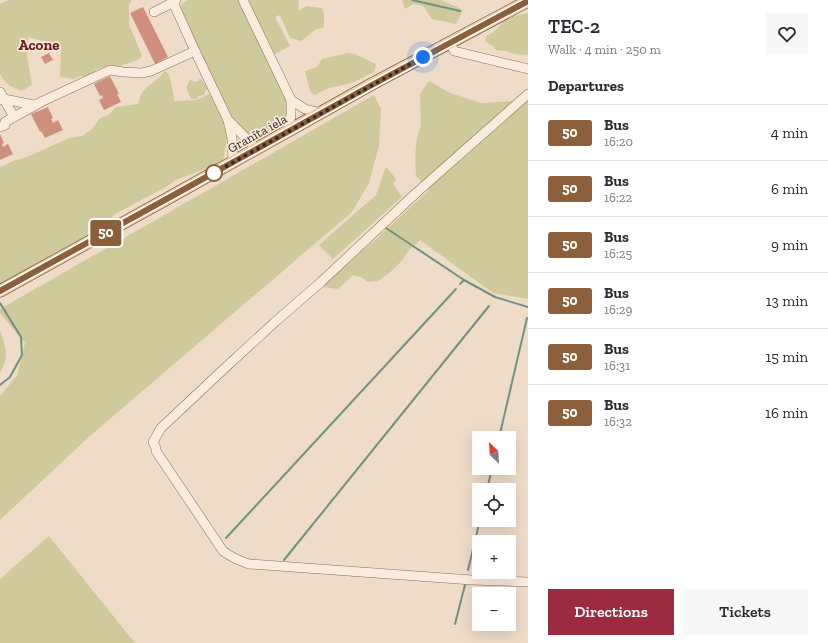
<!DOCTYPE html>
<meta charset="utf-8">
<style>
:root{--surface:#fff;--page:#f7f7f7;--text:#2b2b33;--muted:#7c7c81;--line:#e1e1e2;--accent:#9c2b41}
body{margin:0;font-family:"Zilla Slab",serif;background:var(--page);color:var(--text);height:100vh;display:flex;flex-direction:column;font-size:15px;white-space:nowrap}
*{box-sizing:border-box;margin:0}
p{font-size:13px;color:var(--muted)}
.icon{flex:none;width:22px;height:22px;fill:none;stroke:currentColor;stroke-width:2;stroke-linecap:round;stroke-linejoin:round}
.map{position:relative;flex:1;overflow:hidden}
.panel{display:flex;flex-direction:column;background:var(--surface);width:300px}
.panel>*{flex:none}
.badge{padding:0 8px;border-radius:3px;font-size:14px;line-height:26px}
.needle{width:26px;rotate:335deg}
.controls{position:absolute;left:472px;top:431px;display:grid;gap:8px}
.controls a{display:grid;place-items:center;width:44px;height:44px;border-radius:0px;background:var(--surface);box-shadow:0 4px 16px #0002;font-size:20px}
.you{position:absolute;width:20px;height:20px;margin:-10px;border:3px solid #fff;border-radius:50%;background:#1a73e8;box-shadow:0 0 0 6px #1a73e833}
.map>.badge{position:absolute;translate:-50% -50%;box-shadow:0 0 0 2px #fff}
h2{padding:0 20px;font-size:15px;line-height:36px}
.round{display:grid;place-items:center;flex:none;width:42px;height:42px;border-radius:0px;background:var(--page)}
.headline{display:flex;align-items:center;justify-content:space-between;height:68px;padding:0 20px}
h1{font-size:19px;font-weight:600;line-height:30px}
.primary-button{display:flex;gap:8px;margin-top:auto;padding:8px 20px}
.primary-button a{flex:1;height:46px;border-radius:0px;background:var(--accent);color:#fff;font-size:16px;font-weight:600;line-height:46px;text-align:center}
.primary-button a+a{background:var(--page);color:var(--text)}
ul{padding:0;list-style:none}
li{display:flex;align-items:center;gap:12px;height:56px;padding:0 20px;border-top:1px solid var(--line)}
li div{flex:1}
li b{display:block;font-size:15px}
li em{font-style:normal}
li .badge{min-width:44px;font-weight:700;text-align:center}
main{display:flex;flex:1;min-height:0}
.map>svg:first-child{display:block}
</style>
<main>
<div class="map">
<svg width="528" height="643" viewBox="0 0 528 643">
<rect width="100%" height="100%" fill="#efdcc8"/>
<g fill="#ceca9b">
<path d="M9,0H132L129,5V26L133,34L142,56L138,60L116,67L109,66L97,69L87,77L80,76L74,79L60,77L61,46L28,37L27,56L32,85L21,91C9,86 7,85 0,74V4Z"/>
<polygon points="188,0 240,0 287,100 287,118 280,129 269,135 261,136 252,136 245,133 231,118 182,16 180,7 184,2"/>
<polygon points="248,0 299,0 298,11 307,6 322,8 324,15 324,27 315,30 301,41 290,38 280,15 275,17 290,46 275,54"/>
<polygon points="402,0 441,0 463,10 456,24 432,19 423,6 414,4 405,9"/>
<path d="M528,13V54L526,55L514,54L507,51L496,50C492,43 489,46 485,40L487,36L495,31L503,22L515,16Z"/>
<polygon points="347,53 355,54 376,64 374,72 352,83 329,88 314,95 310,91 305,71 317,67 322,59"/>
<path d="M165,71L169,74C171,84 174,92 174,101L196,100L210,94L228,131L223,162L176,180L166,187L115,214L100,229L0,284V167L13,161L27,157L69,138L82,136L92,129L100,118L109,115L116,107L138,104L141,94L147,87L159,78Z"/>
<polygon points="200,78 208,88 205,92 204,95 199,96 196,99 191,99 186,87 190,80 195,82 199,81"/>
<polygon points="429,81 450,93 481,103 528,100 528,299 493,293 420,240 409,250 403,259 396,267 388,274 378,281 368,282 361,277 353,275 338,289 323,287 346,264 376,239 429,190 416,176 415,156 417,138 421,125 420,94"/>
<polygon points="374,95 381,109 379,146 369,183 352,212 90,436 0,520 0,396 17,375 25,343 0,313 0,309"/>
<polygon points="386,167 396,179 393,184 402,197 333,259 319,245 376,195"/>
<path d="M0,330C6,349 10,355 0,373Z"/>
<polygon points="49,536 135,643 0,643 0,579"/>
</g>
<g fill="none" stroke-linecap="round" stroke-linejoin="round">
<g stroke="#6f9283" stroke-width="2">
<polyline points="412,0 460,11"/>
<polyline points="386,228 464,280 495,297 528,307"/>
<polyline points="460,284 464,280"/>
<polyline points="0,385 10,377 22,355 21,337 0,303"/>
<polyline points="499,438 527,318"/>
<polyline points="487,490 492,468"/>
<polyline points="226,538 456,289"/>
<polyline points="284,560 489,306"/>
<polyline points="468,570 480,520"/>
<polyline points="455,624 465,585"/>
</g>
</g>
<g fill="#ce907d">
<polygon points="143,7 168,57 155,64 130,13"/>
<polygon points="49,53 53,60 45,64 41,57"/>
<polygon points="110,76 119,94 117,94 121,102 104,110 99,100 103,98 102,95 100,96 94,84"/>
<polygon points="48,107 53,118 51,119 53,123 58,120 63,130 45,138 41,131 40,132 31,114"/>
<polygon points="0,134 4,143 2,144 3,147 8,144 13,154 0,160"/>
</g>
<g fill="none" stroke-linecap="round" stroke-linejoin="round">
<g stroke="#8c6d5c" stroke-width="10">
<g id="minor">
<polyline points="172,0 195,51 228,120 257,149"/>
<polyline points="243,0 291,100 291,115 287,132"/>
<polyline points="154,12 168,5 176,0"/>
<polyline points="450,42 454,51 528,69"/>
<polyline points="0,92 14,117"/>
<path d="M528,94L415,194L321,282L275,322L226,367L161,428L153,442L156,448V451L223,551C231,557 240,561 249,564L472,580L528,582"/>
<polyline points="0,100 4,99 34,105"/>
<polyline points="291,100 305,109 321,113"/>
<polyline points="228,120 232,138 233,162"/>
<polyline points="0,127 5,125 5,122 43,101 110,70 123,72 142,73 151,71 195,51"/>
</g>
</g>
<g stroke="#5a3c30" stroke-width="13">
<polyline id="major" points="0,291 172,196 370,85 528,1"/>
</g>
<use href="#minor" stroke="#faebdc" stroke-width="9"/>
<use href="#major" stroke="#f2c9a0" stroke-width="12"/>
</g>
<g fill="none" stroke-linecap="round" stroke-linejoin="round">
<g stroke="#fff" stroke-width="9">
<polyline id="line" points="0,291 172,196 370,86 528,1"/>
</g>
<use href="#line" stroke="#8b5e3c" stroke-width="6"/>
<polyline stroke="#3c2820" stroke-width="4" stroke-dasharray="0 7.2" points="214,173 423,57"/>
</g>
<circle fill="#fff" stroke="#8b5e3c" stroke-width="2" cx="214" cy="173" r="8"/>
<g text-anchor="middle" stroke-width="3.5" stroke-linejoin="round" paint-order="stroke">
<g font-size="13" fill="#3c2820" stroke="#f7e8d8">
<text transform="translate(257 133) rotate(-29)" y="5">Granīta iela</text>
</g>
<g font-size="15" font-weight="bold" fill="#6a201f" stroke="#f7e8d8">
<text x="39" y="50">Acone</text>
</g>
</g>
</svg>
<div class="controls">
<a><svg class="needle" viewBox="-14 -14 28 28"><path d="M0-13l5 13h-10z" fill="#e53935"/><path d="M0 13l5-13h-10z" fill="#7c7c81"/></svg></a>
<a><svg class="icon" aria-label="locate" viewBox="0 0 24 24"><circle cx="12" cy="12" r="6"/><path d="M12 2v4M12 18v4M2 12h4M18 12h4"/></svg></a>
<a>+</a>
<a>−</a>
</div>
<div class="you" style="left:423px;top:57px"></div>
<b class="badge" style="left:106px;top:233px;background:#8b5e3c;color:#fff">50</b>
</div>
<section class="panel">
<div class="headline"><div><h1>TEC-2</h1><p>Walk · 4 min · 250 m</p></div><a class="round"><svg class="icon" aria-label="heart" viewBox="0 0 24 24"><path d="M12 20l-8-8c-3-5 5-10 8-4 3-6 11-1 8 4z"/></svg></a></div>
<h2>Departures</h2>
<ul>
<li><span class="badge" style="background:#8b5e3c;color:#fff">50</span><div><b>Bus</b><p>16:20</p></div><em>4 min</em></li>
<li><span class="badge" style="background:#8b5e3c;color:#fff">50</span><div><b>Bus</b><p>16:22</p></div><em>6 min</em></li>
<li><span class="badge" style="background:#8b5e3c;color:#fff">50</span><div><b>Bus</b><p>16:25</p></div><em>9 min</em></li>
<li><span class="badge" style="background:#8b5e3c;color:#fff">50</span><div><b>Bus</b><p>16:29</p></div><em>13 min</em></li>
<li><span class="badge" style="background:#8b5e3c;color:#fff">50</span><div><b>Bus</b><p>16:31</p></div><em>15 min</em></li>
<li><span class="badge" style="background:#8b5e3c;color:#fff">50</span><div><b>Bus</b><p>16:32</p></div><em>16 min</em></li>
</ul>
<div class="primary-button"><a>Directions</a><a>Tickets</a></div>
</section>
</main>
